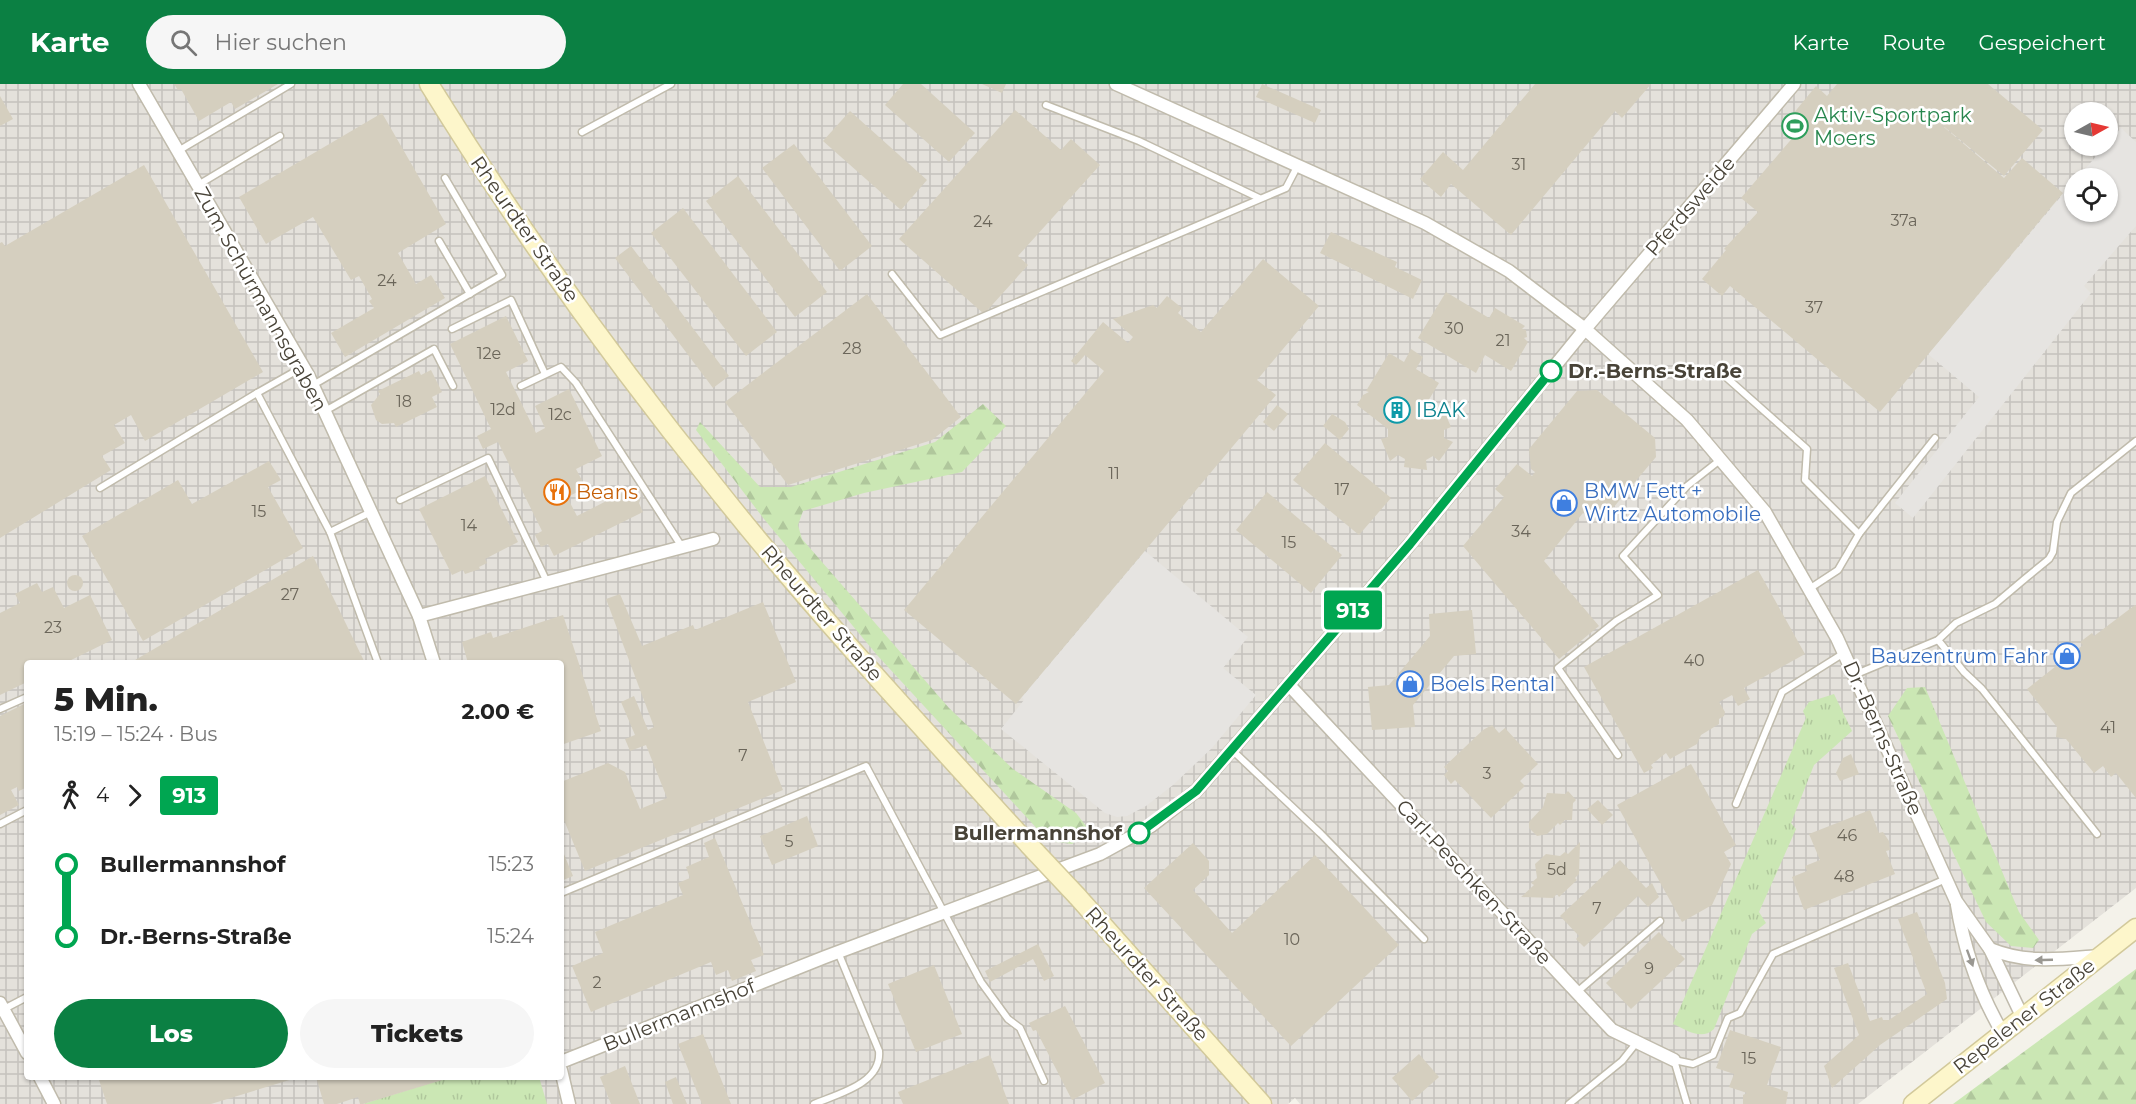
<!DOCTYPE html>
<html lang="de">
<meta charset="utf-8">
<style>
:root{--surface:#fff;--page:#f6f6f6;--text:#222;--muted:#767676;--accent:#0b8043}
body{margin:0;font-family:Montserrat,sans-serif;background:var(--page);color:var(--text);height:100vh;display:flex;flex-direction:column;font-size:22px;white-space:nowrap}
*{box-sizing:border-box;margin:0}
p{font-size:20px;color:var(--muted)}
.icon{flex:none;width:33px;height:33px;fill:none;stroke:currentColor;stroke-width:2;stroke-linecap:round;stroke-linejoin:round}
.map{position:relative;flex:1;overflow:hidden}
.sheet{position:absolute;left:24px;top:576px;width:540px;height:420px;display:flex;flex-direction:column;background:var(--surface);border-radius:6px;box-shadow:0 2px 4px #0004}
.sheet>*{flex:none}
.badge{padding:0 12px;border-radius:4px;font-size:21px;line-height:39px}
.needle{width:39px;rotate:82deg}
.controls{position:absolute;left:2064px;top:18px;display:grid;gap:12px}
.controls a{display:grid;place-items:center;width:54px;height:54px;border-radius:50%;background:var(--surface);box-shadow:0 2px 4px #0004;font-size:30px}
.map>.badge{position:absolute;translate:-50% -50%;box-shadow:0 0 0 3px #fff}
.legs{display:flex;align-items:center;gap:9px;height:66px;padding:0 30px;font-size:20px}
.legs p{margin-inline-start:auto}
.headline{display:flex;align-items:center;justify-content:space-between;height:102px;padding:0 30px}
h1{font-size:33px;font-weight:800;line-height:45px}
.action{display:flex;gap:12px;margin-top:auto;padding:12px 30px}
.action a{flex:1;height:69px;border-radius:36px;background:var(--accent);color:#fff;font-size:24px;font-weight:800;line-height:69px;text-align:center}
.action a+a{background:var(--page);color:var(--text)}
ul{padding:0 30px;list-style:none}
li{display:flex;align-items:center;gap:21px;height:72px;font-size:22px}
li i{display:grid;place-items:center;width:9px;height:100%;margin:0 8px;background:currentColor}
li i::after{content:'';width:15px;height:15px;margin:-8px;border:4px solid;border-radius:50%;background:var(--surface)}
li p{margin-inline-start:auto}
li:first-child i{background:linear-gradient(#0000 50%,currentColor 0)}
li:last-child i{background:linear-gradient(currentColor 50%,#0000 0)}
header{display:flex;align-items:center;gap:36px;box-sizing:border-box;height:84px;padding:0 30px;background:var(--accent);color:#fff}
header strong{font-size:28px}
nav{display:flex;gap:33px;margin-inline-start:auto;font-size:21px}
.search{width:420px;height:54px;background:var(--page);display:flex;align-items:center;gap:15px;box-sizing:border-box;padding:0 21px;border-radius:33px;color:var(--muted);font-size:22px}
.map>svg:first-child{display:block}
</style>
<header>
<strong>Karte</strong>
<div class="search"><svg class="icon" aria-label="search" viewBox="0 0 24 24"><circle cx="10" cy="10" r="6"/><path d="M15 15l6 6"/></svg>Hier suchen</div>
<nav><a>Karte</a><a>Route</a><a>Gespeichert</a></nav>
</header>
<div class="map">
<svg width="2136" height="1020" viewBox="0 0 2136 1020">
<defs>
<pattern id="industrial-grid" width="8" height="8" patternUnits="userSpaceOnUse" patternTransform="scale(1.5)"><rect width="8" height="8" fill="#e4e1db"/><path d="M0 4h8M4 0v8" fill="none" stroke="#c5c2bd"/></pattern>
<pattern id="grass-tufts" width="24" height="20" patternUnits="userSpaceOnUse" patternTransform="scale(1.5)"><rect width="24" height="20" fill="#cbe7b4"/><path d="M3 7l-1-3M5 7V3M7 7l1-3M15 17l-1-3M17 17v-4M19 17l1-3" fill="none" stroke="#b0c79c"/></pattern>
<pattern id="forest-firs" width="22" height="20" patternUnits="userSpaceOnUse" patternTransform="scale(1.5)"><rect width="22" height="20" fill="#cbe7b4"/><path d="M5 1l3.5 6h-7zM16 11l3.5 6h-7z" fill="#b0c79c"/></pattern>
</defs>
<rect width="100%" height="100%" fill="#f4f2ea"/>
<path fill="url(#industrial-grid)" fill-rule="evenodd" d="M0,0H2136V804L1858,1020H1300L1295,1014L1288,1020H0ZM2074,28H2108V62H2074ZM2074,94H2108V128H2074ZM27,579H561V993H27Z"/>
<g fill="url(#grass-tufts)">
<path d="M1834,610L1852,647L1814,681L1791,739L1796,745L1759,828L1766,839L1752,850L1714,945C1701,957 1687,946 1673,940L1806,634L1803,627L1809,618Z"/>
<polygon points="450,993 539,993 547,1020 363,1020"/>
</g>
<g fill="url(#forest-firs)">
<polygon points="983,320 1006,342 962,388 864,409 803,427 798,441 802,455 949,624 1013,685 1076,729 1086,742 1082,753 1072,760 1056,758 1041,749 877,571 764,435 696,346 700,338 760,403 791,403 935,358"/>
<polygon points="1925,603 2019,828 2039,856 2033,864 2011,862 1986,838 1888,632 1907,604"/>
<polygon points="2136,885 2136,1020 1953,1020"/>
</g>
<g fill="#e6e4e1">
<polygon points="2121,44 2136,58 2136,142 2084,202 2091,209 1913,434 1895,419 1979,313 1928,270 2074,97 2074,128 2108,128 2108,94 2077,94"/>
<polygon points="1145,467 1248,553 1223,584 1256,611 1212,664 1173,701 1146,722 1127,732 1117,733 1105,729 1001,645 1024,616 1022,613"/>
</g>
<g fill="#d5cfbf">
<polygon points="174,0 278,0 235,25 231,18 199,37 181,5 178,6"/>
<polygon points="903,0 921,0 975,49 949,78 885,21"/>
<polygon points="982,0 1006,0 1002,9"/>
<polygon points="1262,0 1321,26 1315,39 1256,13"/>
<polygon points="1535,0 1651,0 1622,34 1615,27 1511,151 1451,100 1441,113 1420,95 1443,68 1463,86"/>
<polygon points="1837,0 1988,0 2043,46 2004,92 1925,27 2004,94 2022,74 2063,109 1880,328 1730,202 1722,212 1702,195 1726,166 1724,165 1758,128 1741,114 1795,51 1783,42 1816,2 1827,12"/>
<polygon points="0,12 13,35 0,42"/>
<polygon points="1015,26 1061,66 1071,55 1100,81 1018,172 1028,181 984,230 899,155"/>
<polygon points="850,27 927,96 901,126 823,57"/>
<polygon points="382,29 446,140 398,169 416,200 431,191 445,214 345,273 331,249 374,224 369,217 372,215 359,192 351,196 313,133 266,160 239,113"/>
<polygon points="794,60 872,162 840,187 762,84"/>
<polygon points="144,81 263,288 145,357 131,331 114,341 125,359 102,372 111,386 0,454 0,159 2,158 5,162"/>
<polygon points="738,92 827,208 795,233 706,117"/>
<polygon points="683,124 777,248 746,272 651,149"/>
<polygon points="1331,148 1397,178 1395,183 1422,196 1413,215 1320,169"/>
<polygon points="631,162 729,292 713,304 615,174"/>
<polygon points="1263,175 1319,222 1257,296 1276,311 1016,620 904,526 1104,287 1085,271 1076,281 1071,277 1103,238 1128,259 1133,253 1113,235 1153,221 1157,224 1167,212 1182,224 1178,229 1201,248"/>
<polygon points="1446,208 1489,234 1495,224 1525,242 1522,245 1526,246 1527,253 1524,254 1528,258 1511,287 1485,271 1476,289 1418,254"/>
<polygon points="867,210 961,333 932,356 788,401 725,318"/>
<polygon points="506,232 528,277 506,288 536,349 545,344 535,322 569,305 602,372 576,385 586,404 567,413 577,432 632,404 636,414 641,414 639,419 643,428 554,472 548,460 541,463 535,451 542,447 498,358 483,365 477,352 491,345 450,260"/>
<polygon points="1411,265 1423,273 1416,285 1439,299 1425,322 1434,328 1442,322 1451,343 1444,346 1444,354 1453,358 1439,377 1433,372 1426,376 1427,386 1404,383 1405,375 1398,371 1390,377 1381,355 1388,353 1388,345 1357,321 1363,311 1369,308 1366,307 1389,269 1404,278"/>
<polygon points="431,286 442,308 432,313 437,323 396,343 394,339 382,340 376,336 371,321 380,310 378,307 419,287 421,291"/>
<polygon points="1597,306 1655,354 1656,373 1607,431 1588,433 1583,429 1544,477 1599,542 1559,575 1463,462 1504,413 1495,405 1517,380 1532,392 1535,388 1531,385 1529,365 1577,307"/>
<polygon points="1277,321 1288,330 1274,347 1263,338"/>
<polygon points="1332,330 1345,338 1349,345 1340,356 1323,342"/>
<polygon points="1325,359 1391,414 1359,451 1293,396"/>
<polygon points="269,377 281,396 268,403 303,464 143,557 82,452 178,396 192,420"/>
<polygon points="485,392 518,458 485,475 487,479 479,483 480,485 465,490 463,486 452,491 419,425"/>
<polygon points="1267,408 1342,471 1311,509 1236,446"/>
<polygon points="313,472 365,579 130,579"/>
<polygon points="1758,486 1805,570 1744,604 1750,615 1738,622 1732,611 1719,618 1725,628 1724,632 1719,635 1719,640 1701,651 1697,660 1670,675 1666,669 1651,681 1653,684 1644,689 1584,583"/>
<circle cx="75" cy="499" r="8"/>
<polygon points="37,499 42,508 53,503 64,524 90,511 112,556 65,579 27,579 27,598 0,611 0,529 20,519 15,510"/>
<polygon points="620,510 642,562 693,541 695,546 763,518 796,598 748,618 783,706 585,787 561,729 561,698 608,679 625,688 640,725 667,714 646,661 630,667 625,655 635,651 621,618 634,612 648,646 654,643 606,515"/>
<polygon points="2135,521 2136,522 2136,714 2116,689 2111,693 2103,682 2094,689 2066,655 2056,653 2057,643 2027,605 2065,575 2066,565 2077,566 2083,561 2080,558 2092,549 2094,552"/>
<polygon points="1472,526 1476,570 1454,572 1413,621 1415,643 1372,646 1368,603 1389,601 1430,552 1429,530"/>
<polygon points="563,531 601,647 561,661 561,579 468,579 462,558 491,548 493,554"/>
<polygon points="24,620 27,626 27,703 19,707 17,703 11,706 19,721 0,731 0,632"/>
<polygon points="1492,641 1499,649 1505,644 1538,680 1520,697 1525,702 1491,734 1455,696 1451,700 1444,691 1448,687 1444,683 1483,646"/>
<polygon points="1851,670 1859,690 1840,697 1836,689 1843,674"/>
<polygon points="1691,680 1736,761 1724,768 1731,780 1712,821 1682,838 1617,721"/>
<polygon points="1568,707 1576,716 1573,719 1572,736 1565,736 1560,741 1558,739 1547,750 1537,752 1529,744 1529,738 1543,723 1547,709 1565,710"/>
<polygon points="1598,716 1613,731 1602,741 1587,725"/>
<polygon points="1870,726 1879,749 1883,748 1889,757 1890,766 1886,767 1895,790 1804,826 1792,793 1807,787 1805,782 1820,776 1809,750"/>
<polygon points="807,732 818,762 772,781 760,752"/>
<polygon points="715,754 764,871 751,876 756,887 732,897 728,886 716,891 711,878 591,928 572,882 603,869 595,848 683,811 678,799 690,794 686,783 709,773 704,759"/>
<polygon points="1580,758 1579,790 1575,794 1577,796 1559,813 1557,810 1553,814 1521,813 1534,801 1531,799 1537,794 1535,780 1546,770 1560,772 1565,768 1568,770"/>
<polygon points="1193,759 1209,777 1209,791 1193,806 1232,849 1315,771 1399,861 1291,962 1144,804"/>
<polygon points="561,763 573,792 561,797"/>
<polygon points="1620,776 1646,804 1652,799 1659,813 1648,823 1638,812 1584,863 1576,855 1579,852 1560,832"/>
<polygon points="1917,828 1945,899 1947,915 1880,961 1832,1004 1824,982 1859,951 1834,884 1848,879 1870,937 1882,933 1883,936 1889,936 1927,910 1898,835"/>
<polygon points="1659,848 1685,875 1631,925 1606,899"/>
<polygon points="1038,860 1054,892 1044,897 1033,875 990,898 985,887"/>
<polygon points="934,881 962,950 916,968 888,900"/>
<polygon points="1065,922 1105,999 1072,1016 1036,946 1033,947 1029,939"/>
<polygon points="1730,946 1781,963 1767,1001 1788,1008 1786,1020 1743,1020 1743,1011 1747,1009 1729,1003 1734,990 1716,984"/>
<polygon points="703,950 731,1020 702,1020 678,960"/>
<polygon points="1419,970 1439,993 1412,1017 1392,994"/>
<polygon points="990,971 1009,1020 903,1020 898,1008"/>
<polygon points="625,982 640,1020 611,1020 600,993"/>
<polygon points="98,993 296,993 296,994 211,1020 107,1020"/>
<polygon points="316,993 449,993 449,994 363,1020 360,1020 358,1013 337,1020 324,1020"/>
<polygon points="676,993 687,1020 673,1020 665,998"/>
</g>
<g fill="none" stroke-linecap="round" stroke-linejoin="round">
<g stroke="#c0bbac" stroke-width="9">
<g id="service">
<polyline points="1046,21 1139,57 1259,114"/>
<polyline points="582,48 671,0"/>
<polyline points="178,67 291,0"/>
<polyline points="198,101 280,52"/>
<polyline points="439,157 470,210"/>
<polyline points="892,190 940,251 1286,104 1297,83"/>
<polyline points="452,245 511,216 545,290"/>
<polyline points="303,283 257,309 330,448"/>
<polyline points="1727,294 1807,365 1805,396 1859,450 1838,486 1809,505"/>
<polyline points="313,301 502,191 445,94"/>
<polyline points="521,302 561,283 576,299 682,463"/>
<polyline points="325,327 434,265 453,302"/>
<polyline points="100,404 257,309"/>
<polyline points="400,416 488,374 547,498"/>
<polyline points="371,428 330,448 378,579"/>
<polyline points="1859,450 1935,354"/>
<polyline points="1938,556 1964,588 1982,605 2097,750"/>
<polyline points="1854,591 1938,556 1956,539 1995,520 2027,493 2049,475 2053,468 2057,438 2071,409 2136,357"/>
<polyline points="0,625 27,613"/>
<polyline points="1232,666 1321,750 1424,855"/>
<polyline points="1618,671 1558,584 1616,537 1658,511 1623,472 1687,402 1720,376"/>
<polyline points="1736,720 1782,608 1844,569"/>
<polyline points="0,740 27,726"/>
<polyline points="561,809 866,682 981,898 1008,935 1020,944 1044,997"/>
<polyline points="1577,908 1660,837"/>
<polyline points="4,925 27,913"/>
<path d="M814,1020C837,1010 882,1000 879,967L838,868"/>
<polyline points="1569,1020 1622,977 1637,958"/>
<polyline points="1687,1020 1674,976 1693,980 1713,971 1728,934 1740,929 1773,870 1946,795"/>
</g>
</g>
<g stroke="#c0bbac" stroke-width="15">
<g id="minor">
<polyline points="139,0 308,291 419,532 434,579"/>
<polyline points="1116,0 1425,139 1509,187 1585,245 1687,336 1765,428 1837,554 1956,817 1990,865 2022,932"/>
<polyline points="419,532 713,455"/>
<polyline points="1289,601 1612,946 1674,976"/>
<path d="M1957,821C1964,865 1980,910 2002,948"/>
<path d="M1990,865C2027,880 2060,875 2099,872"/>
<polyline points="0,919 27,969"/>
<polyline points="561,978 825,873 1100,770 1151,742 1196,707 1410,460 1585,245 1794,0"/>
<polyline points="561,986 569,1020"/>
<polyline points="40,993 54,1020"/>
</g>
</g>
<g stroke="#d2c99b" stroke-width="21">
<g id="secondary">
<path d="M429,0C516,141 613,276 717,405C815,529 923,644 1029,761"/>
<polyline points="1077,812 1262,1020"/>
<polyline points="1913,1020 2136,844"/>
</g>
</g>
<use href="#service" stroke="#fff" stroke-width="6"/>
<use href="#minor" stroke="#fff" stroke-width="12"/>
<use href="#secondary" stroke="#fdf6cb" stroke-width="18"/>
<g stroke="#d2c99b" stroke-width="21" stroke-linecap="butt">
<polyline id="secondary-bridge" points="1029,761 1077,812"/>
</g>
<use href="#secondary-bridge" stroke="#fdf6cb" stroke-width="18"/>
</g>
<defs><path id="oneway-solid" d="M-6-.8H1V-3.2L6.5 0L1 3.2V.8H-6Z" transform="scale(1.5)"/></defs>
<g fill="#9a9892">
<use href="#oneway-solid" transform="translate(1970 874) rotate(70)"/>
<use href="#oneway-solid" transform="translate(2044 876) rotate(178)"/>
</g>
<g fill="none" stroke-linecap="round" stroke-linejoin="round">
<g stroke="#fff" stroke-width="14">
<polyline id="line-1" points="1139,749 1196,707 1410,460 1551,287"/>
</g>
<use href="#line-1" stroke="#00a651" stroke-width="9"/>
</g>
<defs>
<g id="stadium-ring" transform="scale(1.35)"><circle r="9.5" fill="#fff" stroke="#2e9e5b" stroke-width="1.5"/><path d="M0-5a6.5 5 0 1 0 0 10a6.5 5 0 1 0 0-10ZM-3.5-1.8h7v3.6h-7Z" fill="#2e9e5b"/></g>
<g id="building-ring" transform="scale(1.35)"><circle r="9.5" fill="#fff" stroke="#0f9aa8" stroke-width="1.5"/><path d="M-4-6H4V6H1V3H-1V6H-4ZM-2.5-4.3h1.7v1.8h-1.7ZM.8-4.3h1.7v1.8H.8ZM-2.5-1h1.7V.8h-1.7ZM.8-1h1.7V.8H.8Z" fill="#0f9aa8"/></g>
<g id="restaurant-ring" transform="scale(1.35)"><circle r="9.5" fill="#fff" stroke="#e8710a" stroke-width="1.5"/><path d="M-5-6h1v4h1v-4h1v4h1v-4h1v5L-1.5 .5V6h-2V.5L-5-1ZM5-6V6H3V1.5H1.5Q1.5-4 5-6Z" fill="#e8710a"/></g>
<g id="shop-ring" transform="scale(1.35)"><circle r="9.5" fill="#fff" stroke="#3f7fe0" stroke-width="1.5"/><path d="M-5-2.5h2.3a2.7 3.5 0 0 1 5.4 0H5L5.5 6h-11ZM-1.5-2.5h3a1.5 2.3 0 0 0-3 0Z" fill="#3f7fe0"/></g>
</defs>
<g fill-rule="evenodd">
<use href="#stadium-ring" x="1795" y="42"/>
<use href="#building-ring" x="1397" y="326"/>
<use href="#restaurant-ring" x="557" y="408"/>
<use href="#shop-ring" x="1564" y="419"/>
<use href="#shop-ring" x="2067" y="572"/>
<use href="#shop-ring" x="1410" y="600"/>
</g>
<g fill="#fff" stroke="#00a651" stroke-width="3">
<circle cx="1551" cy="287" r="10"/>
<circle cx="1139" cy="749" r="10"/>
</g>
<g text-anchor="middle" stroke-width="5" stroke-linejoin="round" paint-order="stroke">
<g font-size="16" fill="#6b665a">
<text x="1519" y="86">31</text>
<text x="1904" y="142">37a</text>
<text x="983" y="143">24</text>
<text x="387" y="202">24</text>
<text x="1814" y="229">37</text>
<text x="1454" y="250">30</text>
<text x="1503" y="262">21</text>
<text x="852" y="270">28</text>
<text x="489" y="275">12e</text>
<text x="404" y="323">18</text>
<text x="503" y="331">12d</text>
<text x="560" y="336">12c</text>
<text x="1114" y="395">11</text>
<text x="1342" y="411">17</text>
<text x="259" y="433">15</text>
<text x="469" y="447">14</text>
<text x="1521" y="453">34</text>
<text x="1289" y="464">15</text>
<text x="290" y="516">27</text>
<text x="53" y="549">23</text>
<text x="1694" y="582">40</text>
<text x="2108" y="649">41</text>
<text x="743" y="677">7</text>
<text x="1487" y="695">3</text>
<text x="1847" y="757">46</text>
<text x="789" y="763">5</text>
<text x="1557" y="791">5d</text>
<text x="1844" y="798">48</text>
<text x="1597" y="830">7</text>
<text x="1292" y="861">10</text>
<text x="1649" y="890">9</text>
<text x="597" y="904">2</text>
<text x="1749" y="980">15</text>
</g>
<g font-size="20" fill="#27864d" stroke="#fff" text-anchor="start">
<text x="1814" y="38">Aktiv-Sportpark<tspan x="1814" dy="23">Moers</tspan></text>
</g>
<g font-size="20" fill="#484338" stroke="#fff">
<text transform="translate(1690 122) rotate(-49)" y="7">Pferdsweide</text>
<text transform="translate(525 145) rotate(55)" y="7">Rheurdter Straße</text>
<text transform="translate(261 215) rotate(61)" y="7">Zum Schürmannsgraben</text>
<text transform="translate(822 529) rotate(49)" y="7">Rheurdter Straße</text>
<text transform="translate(1883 654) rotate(66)" y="7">Dr.-Berns-Straße</text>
<text transform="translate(1474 798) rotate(47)" y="7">Carl-Peschken-Straße</text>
<text transform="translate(1147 890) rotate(48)" y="7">Rheurdter Straße</text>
<text transform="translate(679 931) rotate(-22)" y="7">Bullermannshof</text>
<text transform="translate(2024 932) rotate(-38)" y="7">Repelener Straße</text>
</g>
<g font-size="20" font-weight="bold" fill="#484338" stroke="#fff" text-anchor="start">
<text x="1568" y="294">Dr.-Berns-Straße</text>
<text x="1122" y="756" text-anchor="end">Bullermannshof</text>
</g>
<g font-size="20" fill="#0d838f" stroke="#fff" text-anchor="start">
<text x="1416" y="333">IBAK</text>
</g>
<g font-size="20" fill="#366cbe" stroke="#fff" text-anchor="start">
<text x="1584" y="414">BMW Fett +<tspan x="1584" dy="23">Wirtz Automobile</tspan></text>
<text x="2048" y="579" text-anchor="end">Bauzentrum Fahr</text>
<text x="1430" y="607">Boels Rental</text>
</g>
<g font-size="20" fill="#c56008" stroke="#fff" text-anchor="start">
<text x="576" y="415">Beans</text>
</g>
</g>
</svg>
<div class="controls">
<a><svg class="needle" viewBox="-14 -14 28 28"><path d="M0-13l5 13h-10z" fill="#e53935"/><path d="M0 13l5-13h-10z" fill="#767676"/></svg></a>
<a><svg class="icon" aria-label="locate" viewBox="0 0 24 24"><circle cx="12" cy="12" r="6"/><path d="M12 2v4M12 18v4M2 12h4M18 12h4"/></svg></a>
</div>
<b class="badge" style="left:1353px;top:526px;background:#00a651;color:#fff">913</b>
<section class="sheet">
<div class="headline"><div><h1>5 Min.</h1><p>15:19 – 15:24 · Bus</p></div><b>2.00 €</b></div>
<div class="legs"><svg class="icon" aria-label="walk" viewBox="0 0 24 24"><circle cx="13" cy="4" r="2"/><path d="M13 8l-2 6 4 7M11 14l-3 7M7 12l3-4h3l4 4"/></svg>4<svg class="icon" aria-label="forward" viewBox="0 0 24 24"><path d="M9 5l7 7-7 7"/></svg><b class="badge" style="background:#00a651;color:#fff">913</b></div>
<ul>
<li><i style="color:#00a651"></i><b>Bullermannshof</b><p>15:23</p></li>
<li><i style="color:#00a651"></i><b>Dr.-Berns-Straße</b><p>15:24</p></li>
</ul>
<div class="action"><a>Los</a><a>Tickets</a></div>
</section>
</div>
